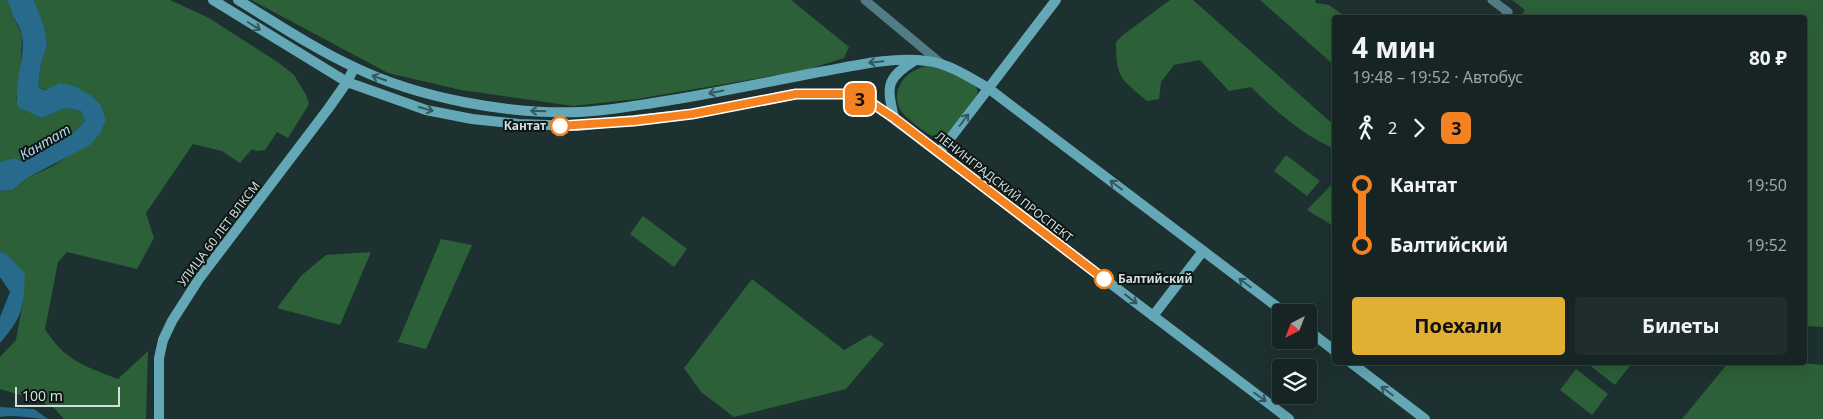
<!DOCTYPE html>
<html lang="ru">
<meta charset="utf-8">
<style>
:root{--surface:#162524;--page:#1f2d2c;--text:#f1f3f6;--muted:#9ea5a6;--line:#354241;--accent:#e1af34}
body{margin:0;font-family:"Noto Sans",sans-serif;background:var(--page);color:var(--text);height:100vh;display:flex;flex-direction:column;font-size:19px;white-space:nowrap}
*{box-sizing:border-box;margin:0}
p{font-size:16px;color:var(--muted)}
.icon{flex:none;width:28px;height:28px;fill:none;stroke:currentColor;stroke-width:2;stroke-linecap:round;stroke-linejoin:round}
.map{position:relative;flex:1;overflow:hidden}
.sheet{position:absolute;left:1332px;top:15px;width:475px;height:350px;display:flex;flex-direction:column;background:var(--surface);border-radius:5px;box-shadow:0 5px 20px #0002,0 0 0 1px var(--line)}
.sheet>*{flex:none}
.badge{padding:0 10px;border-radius:8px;font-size:18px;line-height:32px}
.needle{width:32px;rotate:222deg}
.controls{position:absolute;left:1272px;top:304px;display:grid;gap:10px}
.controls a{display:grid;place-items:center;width:45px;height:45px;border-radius:5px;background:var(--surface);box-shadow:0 5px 20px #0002,0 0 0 1px var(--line);font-size:25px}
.scale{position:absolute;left:15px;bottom:12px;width:105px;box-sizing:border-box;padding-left:5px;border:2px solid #d2dedd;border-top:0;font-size:14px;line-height:18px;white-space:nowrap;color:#d2dedd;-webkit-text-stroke:4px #0e1716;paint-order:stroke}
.map>.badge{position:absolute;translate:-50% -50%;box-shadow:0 0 0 2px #fff}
.legs{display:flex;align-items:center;gap:8px;height:55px;padding:0 20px;font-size:16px}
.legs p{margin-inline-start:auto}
.head{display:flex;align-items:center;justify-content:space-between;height:85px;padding:0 20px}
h1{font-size:28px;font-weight:700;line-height:38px}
.primary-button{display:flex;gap:10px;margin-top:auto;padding:10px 20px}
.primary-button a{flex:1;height:58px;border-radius:5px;background:var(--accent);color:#111;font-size:20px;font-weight:700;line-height:58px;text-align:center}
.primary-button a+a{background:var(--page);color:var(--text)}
ul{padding:0 20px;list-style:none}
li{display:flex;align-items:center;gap:18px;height:60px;font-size:19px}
li i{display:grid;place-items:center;width:8px;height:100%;margin:0 6px;background:currentColor}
li i::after{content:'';width:12px;height:12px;margin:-6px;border:4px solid;border-radius:50%;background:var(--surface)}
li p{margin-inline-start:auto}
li:first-child i{background:linear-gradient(#0000 50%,currentColor 0)}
li:last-child i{background:linear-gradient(currentColor 50%,#0000 0)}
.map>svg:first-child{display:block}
</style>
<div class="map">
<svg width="1823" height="419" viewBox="0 0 1823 419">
<rect width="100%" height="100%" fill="#1d3130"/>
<g fill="#2c6038">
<polygon points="0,0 6,0 11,5 12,14 22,35 21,67 16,99 42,118 66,108 81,111 85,121 73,133 21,161 15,158 2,163 0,162"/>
<path d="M34,0H170L209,18L279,63L294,75L306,95L309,104L288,138L277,132L265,150L257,151L252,149L240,163L222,151L193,144L146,213L154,238L137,269L67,252L58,262L45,329C64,360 86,367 118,379L148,351L146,419H64L54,408L37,400L0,389V357L16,340L23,302L5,253L0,252V191L12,190L27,178L53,166L70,155L106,119L101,105L92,96L38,88L41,64L47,45L44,25Z"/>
<polygon points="251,0 791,0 849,47 844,58 806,70 637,99 573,106 461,90 388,73"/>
<path d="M1170,0H1193L1335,126V149C1304,136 1274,110 1251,87L1229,91L1200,60L1174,65L1161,82L1159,99L1147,101C1121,79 1116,78 1116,42L1123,35Z"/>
<polygon points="1260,0 1315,0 1316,3 1329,5 1346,17 1335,18 1335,66"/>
<polygon points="1512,0 1823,0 1823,327 1805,326 1805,18 1520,17 1525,10"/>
<path d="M927,66C938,68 970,77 976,87C978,90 977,92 977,95L950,134C945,136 941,138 935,137C927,135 903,116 899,108C891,87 908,69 927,66Z"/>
<polygon points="1286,155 1320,181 1307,196 1274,171"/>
<polygon points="1335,181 1335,227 1307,210"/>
<polygon points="643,216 687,249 674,267 630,234"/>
<polygon points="441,239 472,245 426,349 398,342"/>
<polygon points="371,252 340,325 277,308 301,276 326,255"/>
<polygon points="752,279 844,350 870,335 884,344 846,389 734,417 701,392 684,368"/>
<polygon points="1631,363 1632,363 1615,385 1587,363"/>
<polygon points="1801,363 1823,365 1823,419 1682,419 1728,363"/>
<polygon points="1576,369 1608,394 1592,415 1560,390"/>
</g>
<g fill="#276a8b">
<path d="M6,0H34L44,25L47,45L41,64L38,88L46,90L59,83L74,86L92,96L101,105L106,119L101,132L90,145L27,178L12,190L0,191V162L15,158L21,161L73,133L85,121L81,111L66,108L42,118L18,107C13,84 26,59 22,36C21,28 15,21 12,14C11,7 11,5 6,0Z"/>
<path d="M0,252L5,253L25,273C23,309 24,315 0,343V317L10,292L0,277Z"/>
<path d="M0,407L34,409L48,419C32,419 16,414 0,417Z"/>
</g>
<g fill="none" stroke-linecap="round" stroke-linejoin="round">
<g stroke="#527c85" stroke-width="9">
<polyline points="865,0 943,65"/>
<polyline points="1492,0 1508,12 1504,18"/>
</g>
<g stroke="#64a8b7" stroke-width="10">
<polyline points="213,0 347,82 426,110 472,119 519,124 577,126 692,114 796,94 843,94 870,101 1289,419"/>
<path d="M238,0C276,23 313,48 354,67C418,98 510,115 580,112C607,111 633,106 659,102C711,94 762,83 814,73C850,67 890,56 927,61C950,64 969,77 988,88L1284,312"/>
<path d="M894,118C887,87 885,79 914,61"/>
<polyline points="939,153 1056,0"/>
<polyline points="1153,316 1203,251"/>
<polyline points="1309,331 1335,351"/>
<polyline points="1350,362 1425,419"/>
<polyline points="159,419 159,358 163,340 172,321 199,279 328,109 347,82 354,68"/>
</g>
</g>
<defs><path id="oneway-shaft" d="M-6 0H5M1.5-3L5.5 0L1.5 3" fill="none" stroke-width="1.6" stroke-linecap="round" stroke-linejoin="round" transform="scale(1.25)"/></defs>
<g stroke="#35585e">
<use href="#oneway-shaft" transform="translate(254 26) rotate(32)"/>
<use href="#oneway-shaft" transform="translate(876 62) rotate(174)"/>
<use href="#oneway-shaft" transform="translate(379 78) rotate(-161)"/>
<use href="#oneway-shaft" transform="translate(716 92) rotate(169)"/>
<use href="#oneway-shaft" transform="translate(426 109) rotate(15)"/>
<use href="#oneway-shaft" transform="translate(538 111) rotate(-178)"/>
<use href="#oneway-shaft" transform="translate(964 120) rotate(-53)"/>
<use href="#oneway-shaft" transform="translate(1116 185) rotate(-143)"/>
<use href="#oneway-shaft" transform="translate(1245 283) rotate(-143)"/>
<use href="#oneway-shaft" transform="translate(1131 299) rotate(38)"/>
<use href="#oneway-shaft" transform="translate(1387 391) rotate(-143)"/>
<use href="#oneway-shaft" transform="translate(1260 397) rotate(37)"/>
</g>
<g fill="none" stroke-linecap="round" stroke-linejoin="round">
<g stroke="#fff" stroke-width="11">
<polyline id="line-1" points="560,126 634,121 692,114 796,94 843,94 870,102 894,118 1104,279"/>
</g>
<use href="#line-1" stroke="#f58220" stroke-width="8"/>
</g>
<g fill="#fff" stroke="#f58220" stroke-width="2.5">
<circle cx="560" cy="126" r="9"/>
<circle cx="1104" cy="279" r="9"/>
</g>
<g text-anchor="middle" stroke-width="4" stroke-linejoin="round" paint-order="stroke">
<g font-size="12" font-weight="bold" fill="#d2dedd" stroke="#0e1716" text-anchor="end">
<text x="546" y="130">Кантат</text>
<text x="1118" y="283" text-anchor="start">Балтийский</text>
</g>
<g font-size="12" fill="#d2dedd" stroke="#0e1716">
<text transform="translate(1004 187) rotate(38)" y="4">ЛЕНИНГРАДСКИЙ ПРОСПЕКТ</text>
<text transform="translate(219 234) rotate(-53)" y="4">УЛИЦА 60 ЛЕТ ВЛКСМ</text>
</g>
<g font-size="14" font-style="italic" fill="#b0d9f1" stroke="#0e1716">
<text transform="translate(45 142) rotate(-30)" y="5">Кантат</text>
</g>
</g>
</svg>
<div class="controls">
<a><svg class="needle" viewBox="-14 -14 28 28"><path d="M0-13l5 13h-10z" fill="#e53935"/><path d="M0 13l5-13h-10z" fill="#9ea5a6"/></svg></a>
<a><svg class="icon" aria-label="layers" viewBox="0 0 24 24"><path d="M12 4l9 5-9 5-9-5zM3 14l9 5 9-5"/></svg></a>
</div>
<div class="scale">100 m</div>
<b class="badge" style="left:860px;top:99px;background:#f58220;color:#111">3</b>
<section class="sheet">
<div class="head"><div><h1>4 мин</h1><p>19:48 – 19:52 · Автобус</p></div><b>80 ₽</b></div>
<div class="legs"><svg class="icon" aria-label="walk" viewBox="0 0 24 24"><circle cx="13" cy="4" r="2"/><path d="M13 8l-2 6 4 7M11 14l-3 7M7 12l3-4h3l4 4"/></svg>2<svg class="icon" aria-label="forward" viewBox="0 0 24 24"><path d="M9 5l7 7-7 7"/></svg><b class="badge" style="background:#f58220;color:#111">3</b></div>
<ul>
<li><i style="color:#f58220"></i><b>Кантат</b><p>19:50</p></li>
<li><i style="color:#f58220"></i><b>Балтийский</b><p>19:52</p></li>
</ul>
<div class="primary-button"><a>Поехали</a><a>Билеты</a></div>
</section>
</div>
